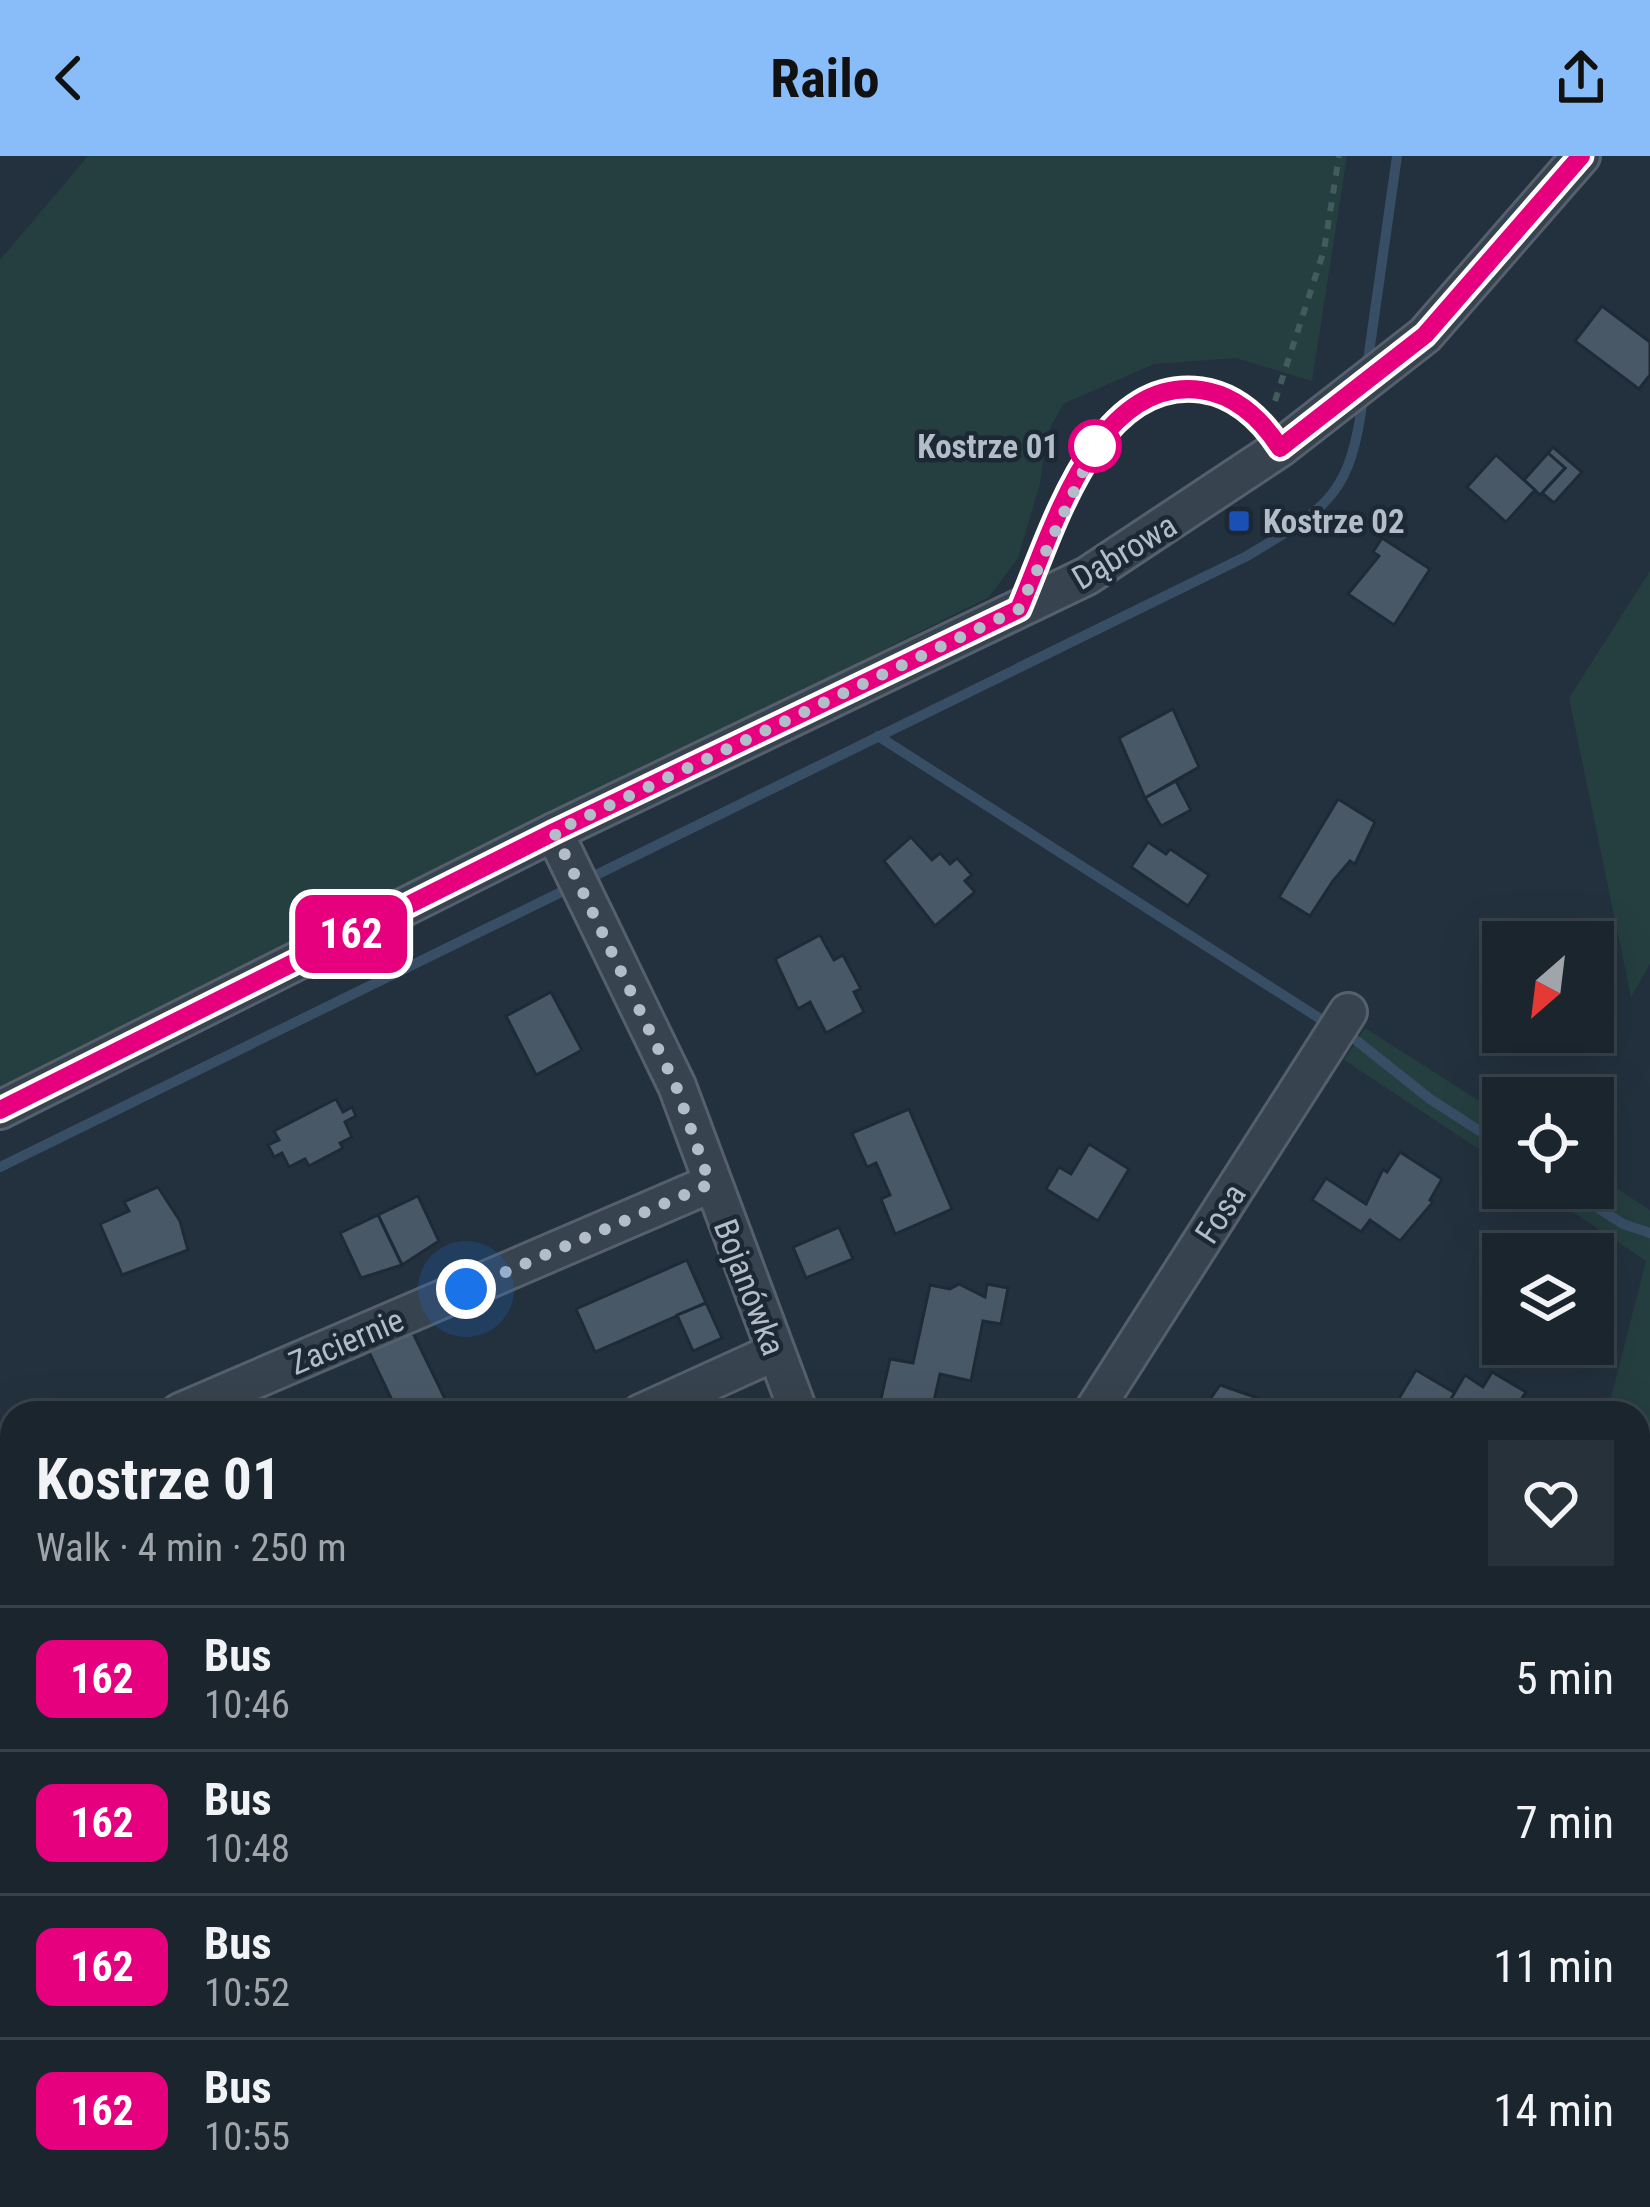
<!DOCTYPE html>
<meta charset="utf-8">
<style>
:root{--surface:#1a252e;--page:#27313a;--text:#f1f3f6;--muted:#9fa5aa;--line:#38424a;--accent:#88bdfa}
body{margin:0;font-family:"Roboto Condensed",sans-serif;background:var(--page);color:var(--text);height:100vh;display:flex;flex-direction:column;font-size:45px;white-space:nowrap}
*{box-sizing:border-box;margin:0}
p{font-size:39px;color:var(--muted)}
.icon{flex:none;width:66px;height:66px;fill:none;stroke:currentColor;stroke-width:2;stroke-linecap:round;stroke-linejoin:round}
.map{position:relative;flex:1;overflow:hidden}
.sheet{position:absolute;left:0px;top:1245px;width:1650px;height:807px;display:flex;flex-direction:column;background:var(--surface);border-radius:36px 36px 0 0;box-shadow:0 12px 48px #0002,0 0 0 3px var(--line)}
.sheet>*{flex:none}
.badge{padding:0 24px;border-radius:18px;font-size:42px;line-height:78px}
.needle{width:78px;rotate:208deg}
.tools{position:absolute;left:1482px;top:765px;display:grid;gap:24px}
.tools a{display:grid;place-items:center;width:132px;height:132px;border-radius:0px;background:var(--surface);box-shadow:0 12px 48px #0002,0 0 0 3px var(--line);font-size:60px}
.you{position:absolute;width:60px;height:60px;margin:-30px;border:9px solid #fff;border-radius:50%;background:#1a73e8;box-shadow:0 0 0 18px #1a73e833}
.map>.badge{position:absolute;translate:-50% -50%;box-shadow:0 0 0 6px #fff}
.round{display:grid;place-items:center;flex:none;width:126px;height:126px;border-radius:0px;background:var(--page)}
.overview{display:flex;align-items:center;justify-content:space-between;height:204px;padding:0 36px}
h1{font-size:57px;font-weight:700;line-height:90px}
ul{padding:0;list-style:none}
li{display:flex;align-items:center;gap:36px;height:144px;padding:0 36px;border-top:3px solid var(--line)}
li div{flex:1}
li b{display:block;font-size:45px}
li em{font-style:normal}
li .badge{min-width:132px;font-weight:700;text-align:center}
header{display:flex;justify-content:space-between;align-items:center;height:156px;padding:0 36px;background:var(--accent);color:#111;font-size:54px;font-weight:700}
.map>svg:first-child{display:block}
</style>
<header><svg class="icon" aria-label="back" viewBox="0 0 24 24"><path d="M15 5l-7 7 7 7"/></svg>Railo<svg class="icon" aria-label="share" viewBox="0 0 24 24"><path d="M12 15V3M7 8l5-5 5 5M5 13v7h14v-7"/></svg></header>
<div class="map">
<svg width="1650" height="2051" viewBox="0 0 1650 2051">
<rect width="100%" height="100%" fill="#23313e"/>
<g fill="#253e3f">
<polygon points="88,0 1347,0 1312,225 1236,202 1154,208 1063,248 1046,280 1040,327 1018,402 989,441 0,936 0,104"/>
<polygon points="1650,415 1650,808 1631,841 1569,542"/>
<polygon points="1365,872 1503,960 1503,1009 1344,904"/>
<polygon points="1593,1017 1650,1054 1650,2051 1456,2051 1459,2040 1638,2040 1638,1257 1607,1257 1646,1105 1537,1032 1593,1032"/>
<polygon points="12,1665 12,2040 240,2040 231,2051 0,2051 0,1667"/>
</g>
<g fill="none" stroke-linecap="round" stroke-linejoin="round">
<g stroke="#374e65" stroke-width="10">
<polyline points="1367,211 1397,0"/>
<polyline points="878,580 1319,862"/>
<polyline points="1357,885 1430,943 1503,990"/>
<path d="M0,1011L1247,400C1328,351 1351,340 1363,241"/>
<polyline points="1567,1032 1623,1068 1650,1077"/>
</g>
</g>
<g fill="#495867" stroke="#1e2a35" stroke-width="3">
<polygon points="1602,150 1650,186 1650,219 1639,233 1575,185"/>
<polygon points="1553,291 1582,316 1554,347 1542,337 1565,312 1548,297"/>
<polygon points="1548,297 1565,312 1540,339 1524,324"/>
<polygon points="1496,299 1535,334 1506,366 1467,331"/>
<polygon points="1382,382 1430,413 1394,469 1348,438 1379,400 1373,396"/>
<polygon points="1173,553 1199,611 1145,642 1119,582"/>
<polygon points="1176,625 1191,654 1161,670 1145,642"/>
<polygon points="1338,643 1375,666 1355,708 1350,705 1333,725 1310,760 1279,741"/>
<polygon points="911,681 932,704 940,697 950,708 957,702 972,719 965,725 975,736 935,770 884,705"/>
<polygon points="1148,686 1166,698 1170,693 1209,719 1188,750 1131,711"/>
<polygon points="820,779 834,804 843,799 861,833 854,836 864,856 826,877 810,846 798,853 775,803"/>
<polygon points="551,836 582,894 536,919 506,860"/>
<polygon points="336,943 343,956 352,951 356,960 345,966 352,981 340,987 343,992 309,1010 305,1003 289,1011 282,997 274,1001 268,989 279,984 274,975"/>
<polygon points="909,953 952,1053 895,1078 881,1043 890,1039 876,1007 867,1011 852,977"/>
<polygon points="1089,988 1129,1013 1098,1065 1046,1033 1059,1011 1071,1018"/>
<polygon points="1400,996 1442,1023 1430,1044 1433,1046 1400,1085 1370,1064 1361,1076 1312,1044 1326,1022 1366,1048 1383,1013 1387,1016"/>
<polygon points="158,1031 180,1065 188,1094 122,1119 100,1068 129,1055 124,1046"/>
<polygon points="418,1040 439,1085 402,1109 378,1059"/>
<polygon points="378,1059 402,1109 361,1122 340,1077"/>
<polygon points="839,1071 853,1103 806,1122 793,1091"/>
<polygon points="687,1104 706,1147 595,1196 576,1153"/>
<polygon points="959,1128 985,1141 987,1128 1008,1132 1001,1168 983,1165 971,1225 940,1218 932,1254 881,1243 890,1203 913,1207 930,1129 950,1133"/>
<polygon points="706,1147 722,1182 693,1195 677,1159"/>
<polygon points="412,1175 452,1257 398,1257 369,1196"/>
<polygon points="1416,1214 1455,1237 1447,1257 1410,1257 1395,1249"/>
<polygon points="1492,1216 1526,1236 1516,1251 1526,1257 1445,1253 1465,1219 1483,1231"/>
<polygon points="1220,1229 1278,1249 1276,1255 1281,1257 1215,1257 1208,1246"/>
<polygon points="12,1294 12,1330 0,1336 0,1300"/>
<polygon points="791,2040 829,2040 846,2051 783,2051"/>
<polygon points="1172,2040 1250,2040 1245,2051 1167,2051"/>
</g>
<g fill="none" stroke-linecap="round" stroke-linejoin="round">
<g stroke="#55606c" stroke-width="24">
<path id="service" d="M1022,447C1053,373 1096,219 1200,234C1236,239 1261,263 1280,292"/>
</g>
<g stroke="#55606c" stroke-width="42">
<g id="minor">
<polyline points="554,676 677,930 799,1257"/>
<polyline points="0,954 554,676 1087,420 1280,292 1425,179 1581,0"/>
<polyline points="180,1256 710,1028"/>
<polyline points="641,1257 775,1196"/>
<polyline points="1092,1257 1348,856"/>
<polyline points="501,2051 512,2040"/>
</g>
</g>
<polyline stroke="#435b5c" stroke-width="6" stroke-dasharray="9 9" stroke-linecap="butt" points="1275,245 1324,94 1339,0"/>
<use href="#service" stroke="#37434e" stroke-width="18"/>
<use href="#minor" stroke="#37434e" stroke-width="36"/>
</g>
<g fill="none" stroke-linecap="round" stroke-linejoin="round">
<g stroke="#fff" stroke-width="27">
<path id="line" d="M0,954L554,676L1019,453C1052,377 1095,220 1201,234C1236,239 1262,264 1280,292L1425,179L1581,0"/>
</g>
<use href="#line" stroke="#e6007e" stroke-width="18"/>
<polyline stroke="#b3bdc9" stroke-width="12" stroke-dasharray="0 21.6" points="466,1133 710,1028 676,930 554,676 1019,453 1095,290"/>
</g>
<circle fill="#fff" stroke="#e6007e" stroke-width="6" cx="1095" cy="290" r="24"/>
<rect fill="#1a4fb4" stroke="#1c2833" stroke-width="4.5" x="1227" y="353" width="24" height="24" rx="6"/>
<g text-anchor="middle" stroke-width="9" stroke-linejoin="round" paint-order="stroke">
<g font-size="33" font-weight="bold" fill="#b3bdc9" stroke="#1c2833" text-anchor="end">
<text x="1059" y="302">Kostrze 01</text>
</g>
<g font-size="33" font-weight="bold" fill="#b3bdc9" stroke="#1c2833" text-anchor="start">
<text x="1263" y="377">Kostrze 02</text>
</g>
<g font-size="33" fill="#b3bdc9" stroke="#1c2833">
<text transform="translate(1124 395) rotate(-31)" y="12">Dąbrowa</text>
<text transform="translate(1220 1057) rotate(-57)" y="12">Fosa</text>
<text transform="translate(750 1131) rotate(69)" y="12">Bojanówka</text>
<text transform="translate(346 1185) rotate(-23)" y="12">Zaciernie</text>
</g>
</g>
</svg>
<div class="tools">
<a><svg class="needle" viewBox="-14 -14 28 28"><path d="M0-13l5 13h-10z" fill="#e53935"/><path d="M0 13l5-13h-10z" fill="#9fa5aa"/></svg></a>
<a><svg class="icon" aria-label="locate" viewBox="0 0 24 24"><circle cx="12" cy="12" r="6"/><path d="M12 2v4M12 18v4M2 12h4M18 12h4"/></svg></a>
<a><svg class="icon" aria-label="layers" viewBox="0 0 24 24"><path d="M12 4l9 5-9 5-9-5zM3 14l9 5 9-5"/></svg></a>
</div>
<div class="you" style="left:466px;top:1133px"></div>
<b class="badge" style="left:351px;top:778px;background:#e6007e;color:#fff">162</b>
<section class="sheet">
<div class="overview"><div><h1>Kostrze 01</h1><p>Walk · 4 min · 250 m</p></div><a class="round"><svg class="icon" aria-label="heart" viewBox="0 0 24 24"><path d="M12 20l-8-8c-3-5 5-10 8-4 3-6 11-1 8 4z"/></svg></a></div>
<ul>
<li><span class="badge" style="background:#e6007e;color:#fff">162</span><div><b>Bus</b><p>10:46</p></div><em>5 min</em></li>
<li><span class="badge" style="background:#e6007e;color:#fff">162</span><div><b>Bus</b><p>10:48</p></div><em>7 min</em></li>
<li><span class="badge" style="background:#e6007e;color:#fff">162</span><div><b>Bus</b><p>10:52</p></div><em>11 min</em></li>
<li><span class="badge" style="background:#e6007e;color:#fff">162</span><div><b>Bus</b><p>10:55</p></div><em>14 min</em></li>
</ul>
</section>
</div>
